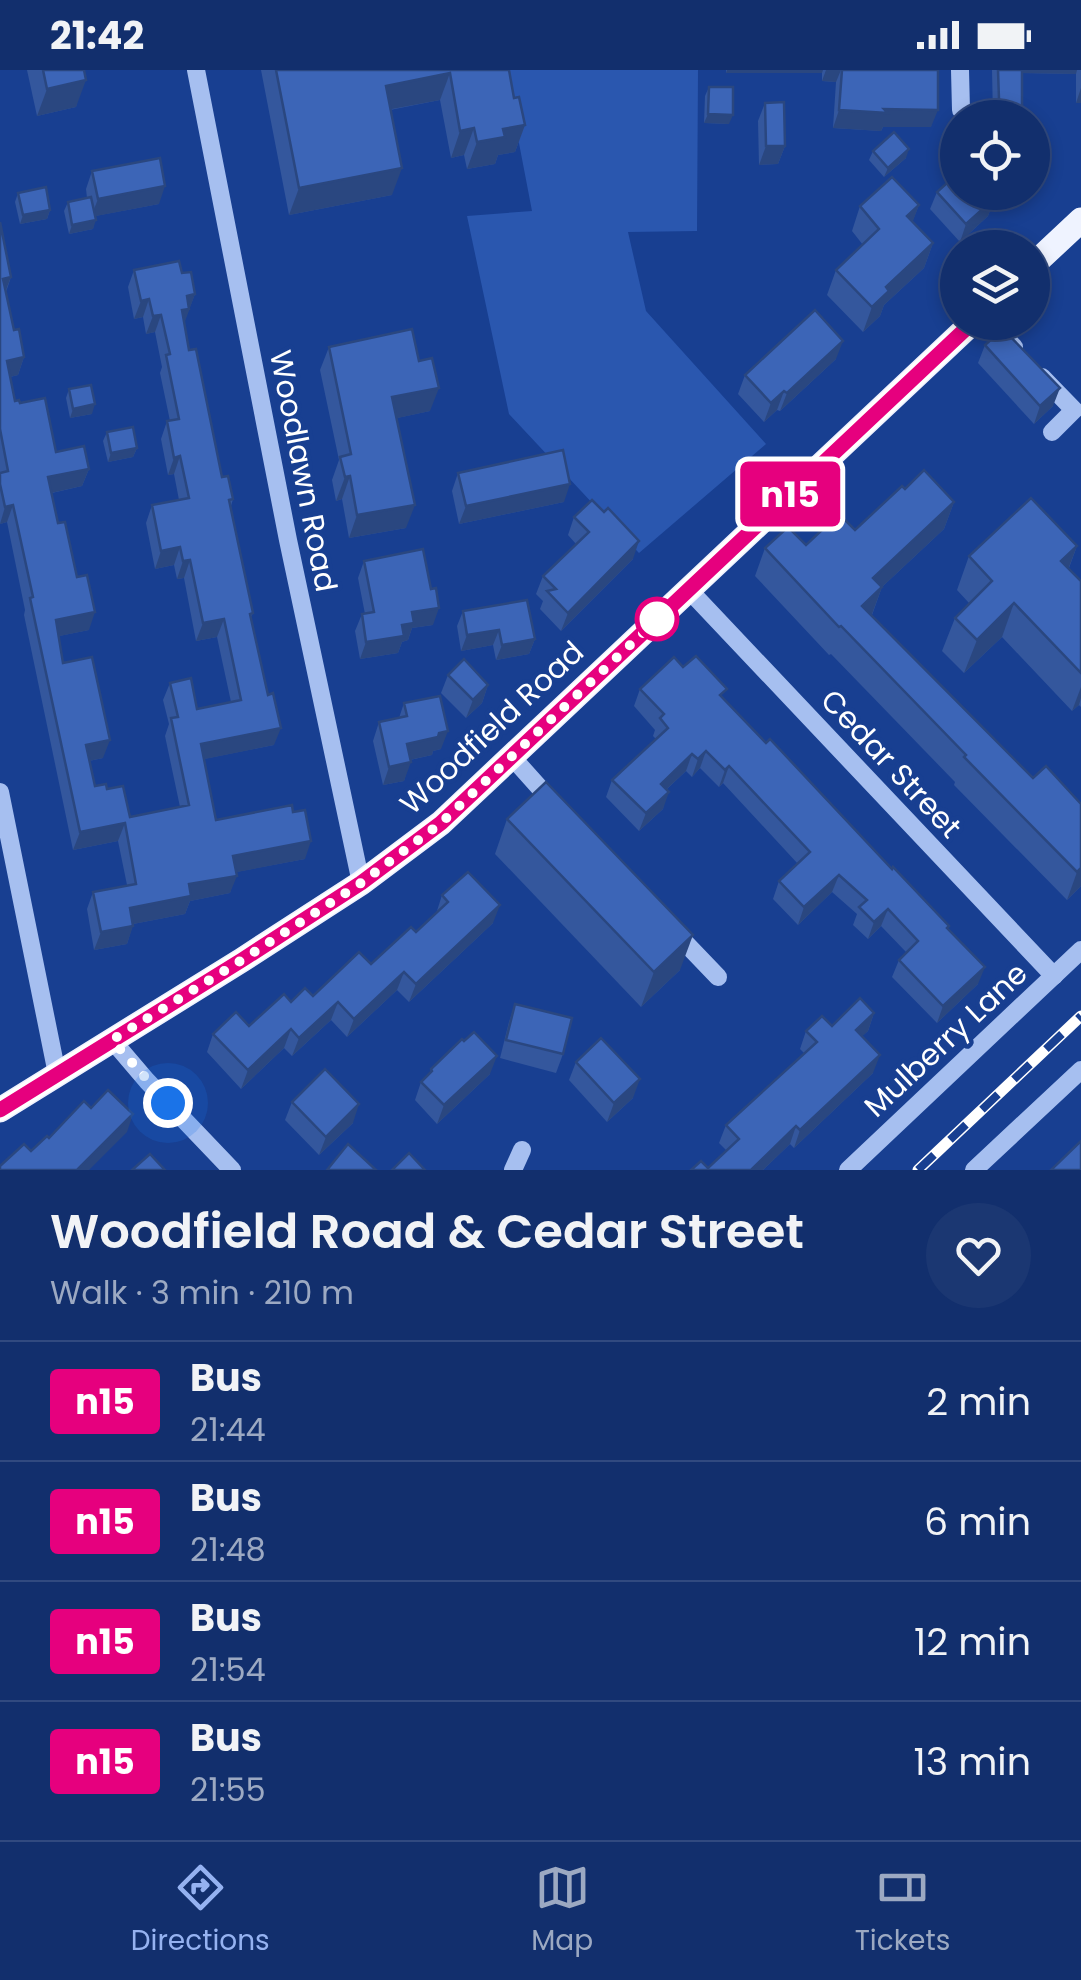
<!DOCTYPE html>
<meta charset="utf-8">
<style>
:root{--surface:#122f6d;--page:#1b3772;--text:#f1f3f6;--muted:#9ca9c2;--line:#314a80;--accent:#95b2f1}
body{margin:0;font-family:Poppins,sans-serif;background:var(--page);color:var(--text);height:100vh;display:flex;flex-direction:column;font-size:38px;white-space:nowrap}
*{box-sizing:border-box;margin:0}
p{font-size:32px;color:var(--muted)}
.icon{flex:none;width:55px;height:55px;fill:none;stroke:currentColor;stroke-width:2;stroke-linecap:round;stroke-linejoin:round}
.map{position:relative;height:1100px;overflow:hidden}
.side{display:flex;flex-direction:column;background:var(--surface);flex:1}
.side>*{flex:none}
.badge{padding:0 20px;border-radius:8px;font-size:35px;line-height:65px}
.fabs{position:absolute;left:940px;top:30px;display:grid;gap:20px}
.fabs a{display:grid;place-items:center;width:110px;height:110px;border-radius:50%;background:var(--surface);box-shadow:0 5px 15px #0003,0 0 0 2px var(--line);font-size:50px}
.you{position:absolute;width:50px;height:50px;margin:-25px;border:8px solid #fff;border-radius:50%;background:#1a73e8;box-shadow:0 0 0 15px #1a73e833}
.map>.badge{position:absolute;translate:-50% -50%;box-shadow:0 0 0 5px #fff}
.round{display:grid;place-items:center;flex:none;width:105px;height:105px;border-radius:52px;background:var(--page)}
.headline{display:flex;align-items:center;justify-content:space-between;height:170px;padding:0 50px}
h1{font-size:48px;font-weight:600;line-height:75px}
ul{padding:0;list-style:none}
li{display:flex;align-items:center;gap:30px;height:120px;padding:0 50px;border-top:2px solid var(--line)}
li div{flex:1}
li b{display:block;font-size:38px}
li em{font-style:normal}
li .badge{min-width:110px;font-weight:700;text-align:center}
.status{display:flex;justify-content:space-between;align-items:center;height:70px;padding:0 50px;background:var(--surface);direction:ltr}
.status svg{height:28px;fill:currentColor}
.menu{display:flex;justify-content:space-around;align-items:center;height:140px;border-top:2px solid var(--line);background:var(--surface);font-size:28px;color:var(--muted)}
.menu a{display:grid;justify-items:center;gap:5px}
.menu .active{color:var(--accent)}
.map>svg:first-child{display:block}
</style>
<div class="status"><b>21:42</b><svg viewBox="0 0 49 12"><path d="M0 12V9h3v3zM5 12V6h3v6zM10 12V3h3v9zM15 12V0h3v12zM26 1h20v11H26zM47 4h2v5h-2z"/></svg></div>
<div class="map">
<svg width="1081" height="1100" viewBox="0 0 1081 1100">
<rect width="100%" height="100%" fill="#183f91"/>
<polygon fill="#2a57af" points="505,0 698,0 697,161 628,162 646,241 766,374 639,483 509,344 467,146 532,141"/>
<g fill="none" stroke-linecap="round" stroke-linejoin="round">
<g stroke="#a6bff0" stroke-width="18">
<polyline points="196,0 288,470 361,813"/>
<polyline points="960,0 961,40"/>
<polyline points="990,252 1014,277"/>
<polyline points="1042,307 1074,340 1052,362"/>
<polyline points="689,520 1054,906"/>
<polyline points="512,687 555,735"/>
<polyline points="0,722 57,1004"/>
<polyline points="672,859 718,907"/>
<polyline points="112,970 147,1011 232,1100"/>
<polyline points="513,1100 522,1080"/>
<polyline points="848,1100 1081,880"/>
<polyline points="974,1100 1081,1000"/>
</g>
<g stroke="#eff3ff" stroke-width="25">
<polyline points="1032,196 1081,150"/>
<polyline points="0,1040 242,890 361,813 441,753 973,252"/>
</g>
<g stroke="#fff" stroke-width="11">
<polyline id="rail" points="918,1100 1081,946"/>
</g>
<use href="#rail" stroke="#183f91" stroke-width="8" stroke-dasharray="22" stroke-linecap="butt"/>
</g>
<g fill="#34579d">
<polygon points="27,0 84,0 76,37 37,46"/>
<polygon points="261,0 509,0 514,28 525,55 515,82 498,85 495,94 467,99 464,85 451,88 440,30 390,40 392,125 289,145"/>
<polygon points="726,0 938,0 931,57 883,57 881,61 833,58 836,12 822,11 822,3 726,3"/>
<polygon points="992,0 1081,0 1081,33 1076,33 1076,4 1022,3 1022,48 993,48"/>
<polygon points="709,17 729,54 704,53 705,26"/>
<polygon points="765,33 785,76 778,94 759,95 758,51"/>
<polygon points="873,81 906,88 884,107 869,90"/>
<polygon points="92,101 159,134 95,146 93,159 69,164 64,141 68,132 87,128 86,119"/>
<polygon points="937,122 992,135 988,146 960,172 930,139"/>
<polygon points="18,123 50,140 47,149 20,154 15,132"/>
<polygon points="919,135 912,152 933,173 924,198 884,235 880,246 863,262 827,225 836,200 863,175 852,161 860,136"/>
<polygon points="0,152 11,207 6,222 14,260 24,287 18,305 10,307 15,331 20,333 56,382 89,399 82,416 52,423 58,453 89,560 59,566 63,593 103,688 89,691 95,716 107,719 130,747 180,737 165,666 169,654 163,630 170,613 197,639 231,632 217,567 196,571 184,508 177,509 174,495 155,499 146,453 152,435 179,430 174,404 168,405 161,369 167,351 170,351 160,303 162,297 155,262 146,264 143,247 134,249 128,217 134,200 182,203 195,224 184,252 189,280 222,407 233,429 231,436 253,543 251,547 274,675 204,689 216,750 305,789 236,802 230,823 190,831 185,844 133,854 127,874 94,880 87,839 93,822 127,815 118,771 73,780 24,545 25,540 7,452 0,454"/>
<polygon points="985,275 1053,336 1034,354 978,293"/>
<polygon points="329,277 430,341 397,348 406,458 349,468 342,429 336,431 332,410 339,390 320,300"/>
<polygon points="836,289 780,341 777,340 764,352 738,324 745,305"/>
<polygon points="69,319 92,344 70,348 66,328"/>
<polygon points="107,362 137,378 133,387 108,392 103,371"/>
<polygon points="458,403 564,432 459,454 452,421"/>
<polygon points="905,419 954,432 944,459 882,517 872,545 1033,708 1046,696 1081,816 1067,830 954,715 955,712 831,584 829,585 755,506 765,478 806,475 855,460"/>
<polygon points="574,447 633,489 561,561 540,539 543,531 536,524 543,506 576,474 568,465"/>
<polygon points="1077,476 1069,498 1081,511 1081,637 1079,635 1072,641 1002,567 964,603 942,581 955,548 969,533 957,520 969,486"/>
<polygon points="364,491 433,555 412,558 408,570 402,572 398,583 360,589 355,561 362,544 365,544 358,508"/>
<polygon points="463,541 535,569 529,584 496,590 493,575 461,581 457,556"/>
<polygon points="683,597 723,628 948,859 978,914 937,953 892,907 899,890 906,882 881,856 868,869 853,855 857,844 832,822 798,855 773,829 779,811 798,794 723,713 719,717 700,698 692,707 686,701 667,719 663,739 639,761 606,727 612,710 656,669 653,666 655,660 634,636 640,619"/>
<polygon points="448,605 488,615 482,633 466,648 441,623"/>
<polygon points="404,633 441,679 433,681 432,685 410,690 404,711 383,715 373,671 379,652 399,648"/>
<polygon points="507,749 680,900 641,937 495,784"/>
<polygon points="442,825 493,853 409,932 397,920 347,967 331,950 292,986 284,978 241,1019 207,982 213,964 249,956 291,932 313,926 371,894 416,862 436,844"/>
<polygon points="515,934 563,984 556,1003 500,988 509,952"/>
<polygon points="874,943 868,961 862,966 873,1003 794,1078 790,1074 763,1100 691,1100 708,1098 727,1081 719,1073 726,1055 804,983 800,979 806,961 832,956"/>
<polygon points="576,992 633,1028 607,1052 569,1010"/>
<polygon points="431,999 490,1004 437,1054 415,1030 421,1012 429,1005"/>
<polygon points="292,1032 353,1053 319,1085 285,1050"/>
</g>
<g fill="#2a4780">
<polygon points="727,0 823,0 822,3 726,3"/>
<polygon points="826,0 841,0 836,12 822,11"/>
<polygon points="1016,0 1077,0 1076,4 1015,3"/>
<polygon points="450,3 440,30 376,42 386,16"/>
<polygon points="86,10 76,37 37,46 47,19"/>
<polygon points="1081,18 1081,33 1076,33"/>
<polygon points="839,40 884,39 938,40 931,57 883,57 881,61 833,58"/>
<polygon points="708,44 733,45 729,54 704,53"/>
<polygon points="525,55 515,82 498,85 495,94 467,99 477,72 503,59"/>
<polygon points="474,58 464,85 451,88 460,61"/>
<polygon points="766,76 785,76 778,94 759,95"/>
<polygon points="909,79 906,88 884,107 888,98"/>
<polygon points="1043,79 1036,96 1032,100 1032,88"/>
<polygon points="402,98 392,125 289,145 299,118"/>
<polygon points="165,116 159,134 91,147 98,129"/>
<polygon points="993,122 1007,122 992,135 988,146 960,172 966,154"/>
<polygon points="919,135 910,159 907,146"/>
<polygon points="50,140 47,149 20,154 23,145"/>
<polygon points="96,150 93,159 69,164 72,155"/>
<polygon points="933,173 924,198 884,235 880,246 863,262 872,237 886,217"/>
<polygon points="11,207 4,225 3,209"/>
<polygon points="195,224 183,257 176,258 187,226"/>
<polygon points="149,229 143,247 134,249 141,231"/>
<polygon points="161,245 155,262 146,264 153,246"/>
<polygon points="843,271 836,289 780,341 787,323"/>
<polygon points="24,287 18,305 1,309 7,291"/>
<polygon points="439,318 430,341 384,351 392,327"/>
<polygon points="1060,318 1053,336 1034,354 1040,336"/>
<polygon points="784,321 777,340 764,352 771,333"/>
<polygon points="95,334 92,344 70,348 73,339"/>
<polygon points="137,378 133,387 108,392 111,383"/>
<polygon points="180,386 174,404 168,405 174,388"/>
<polygon points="89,399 82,416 42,425 48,407"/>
<polygon points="350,406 342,429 336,431 345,407"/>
<polygon points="570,414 564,432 459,454 466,436"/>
<polygon points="954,432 944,459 882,517 872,544 852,563 873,508"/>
<polygon points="13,435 7,452 0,454 5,437"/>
<polygon points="415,435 406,458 349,468 357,445"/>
<polygon points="639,471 633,489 561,561 568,543"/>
<polygon points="1077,476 1064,510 1061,491"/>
<polygon points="180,477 174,495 155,499 161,481"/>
<polygon points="190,490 184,508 177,509 183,491"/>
<polygon points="1014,533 1002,567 964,603 977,570"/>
<polygon points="439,538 433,555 412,558 408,570 402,572 398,583 360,589 366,572 402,555 412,542"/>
<polygon points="95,542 89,560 50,568 56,550"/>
<polygon points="224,549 217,567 196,571 203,553"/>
<polygon points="499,560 493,575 461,581 467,565"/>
<polygon points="535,569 529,584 496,590 502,575"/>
<polygon points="488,615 482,633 466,648 473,630"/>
<polygon points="1081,617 1081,628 1079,635 1072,641"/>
<polygon points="281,658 274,675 195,691 201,674"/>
<polygon points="448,661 441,679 433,681 432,685 400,692 407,674"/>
<polygon points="110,670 103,688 79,693 86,675"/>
<polygon points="706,681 700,698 692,707 698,689"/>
<polygon points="692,684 686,701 654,731 661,714"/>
<polygon points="411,692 404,711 383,715 389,697"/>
<polygon points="729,696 723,713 719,717 725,700"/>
<polygon points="669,722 663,739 639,761 646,743"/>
<polygon points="125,753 118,771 73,780 80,762"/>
<polygon points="311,771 305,789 227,804 233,786"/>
<polygon points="1081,798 1081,816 1067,830 1077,802"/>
<polygon points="839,805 832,822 798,855 804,837"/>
<polygon points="237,806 230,823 190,831 185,844 123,856 130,838 189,814"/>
<polygon points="500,835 493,853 409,932 416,914"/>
<polygon points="888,839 881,856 868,869 874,852"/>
<polygon points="133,856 127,874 94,880 101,862"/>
<polygon points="693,865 680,900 641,937 654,902"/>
<polygon points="985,897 978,914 937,953 943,936"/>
<polygon points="404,902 397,920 347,967 354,949"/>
<polygon points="338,932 331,950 292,986 299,968"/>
<polygon points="874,943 868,961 850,978 856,960"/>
<polygon points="291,959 284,978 241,1019 248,1000"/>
<polygon points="880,985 873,1003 794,1078 800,1060"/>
<polygon points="497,986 490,1004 437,1054 444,1035"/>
<polygon points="640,1009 633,1028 607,1052 614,1033"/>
<polygon points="359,1034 353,1053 319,1085 326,1067"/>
<polygon points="133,1044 127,1062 89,1100 77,1100"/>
<polygon points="796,1056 790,1074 763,1100 751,1100"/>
</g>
<g fill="#3c65b7" stroke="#2a4780" stroke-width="2.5">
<polygon points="43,0 84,0 86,10 47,19"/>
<polygon points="276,0 509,0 514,28 519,27 525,55 503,59 505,67 477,72 474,58 460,61 450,3 386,16 402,98 299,118"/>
<polygon points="842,0 938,0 938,40 884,39 888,43 839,40"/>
<polygon points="998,0 1022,0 1022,48 1015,48 999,29"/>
<polygon points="709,17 733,17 733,45 708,44"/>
<polygon points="784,32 785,76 766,76 765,33"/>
<polygon points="894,62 909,79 888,98 873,81"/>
<polygon points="1032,67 1043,79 1032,88"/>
<polygon points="160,88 165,116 98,129 92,101"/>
<polygon points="958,103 958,122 993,122 991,124 995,128 966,154 937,122"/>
<polygon points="892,107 919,135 907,146 933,173 886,217 889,221 872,237 836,200 879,159 860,136"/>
<polygon points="46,117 50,140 23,145 18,123"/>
<polygon points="91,127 96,150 72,155 68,132"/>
<polygon points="0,152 11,207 3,209 14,260 19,259 24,287 7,291 15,331 19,330 20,333 45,328 56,382 84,376 89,399 48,407 58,453 65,452 77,507 87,505 95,542 56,550 63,593 92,587 110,670 86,675 95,716 106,714 107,719 123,716 130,747 189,735 171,648 178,647 170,613 191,608 197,639 241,630 224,549 203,553 190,490 183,491 180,477 161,481 152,435 189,428 180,386 174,388 167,351 179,349 166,285 170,284 161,245 153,246 149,229 141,231 134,200 179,191 182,203 191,202 195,224 187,226 189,239 182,240 189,280 196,279 222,407 228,406 233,429 229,430 253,543 250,544 268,625 273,623 281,658 201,674 216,750 292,735 293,742 305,740 311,771 233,786 237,806 189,814 191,826 130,838 133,856 101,862 93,822 136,814 125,753 80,762 30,528 33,527 13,435 5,437 0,414 0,403 8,401 0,359"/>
<polygon points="815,240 843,271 787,323 784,321 771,333 745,305"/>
<polygon points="412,259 419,291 432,288 439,318 392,327 415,435 357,445 350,406 345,407 340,387 351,384 329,277"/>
<polygon points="1003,259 1060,318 1040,336 985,275"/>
<polygon points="91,315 95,334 73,339 69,319"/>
<polygon points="133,357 137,378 111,383 107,362"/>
<polygon points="563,380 570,414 466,436 458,403"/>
<polygon points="924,400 954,432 873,508 882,517 862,536 1033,708 1046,696 1081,734 1081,798 1077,802 964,687 966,685 841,556 839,557 765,478 788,457 806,475 839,444 855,460 902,416 905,419"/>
<polygon points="1031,428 1077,476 1061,491 1081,511 1081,603 1014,533 977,570 955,548 992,511 969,486"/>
<polygon points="592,430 604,442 608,438 639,471 568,543 547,521 556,519 543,506 589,462 574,447"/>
<polygon points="423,479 431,519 436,518 439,538 412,542 414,553 402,555 404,566 366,572 362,544 374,542 364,491"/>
<polygon points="527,530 535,569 502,575 499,560 467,565 463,541"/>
<polygon points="696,586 727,619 720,625 766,673 770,669 892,799 893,797 949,856 947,858 985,897 943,936 899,890 918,871 888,839 874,852 859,837 867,830 839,805 804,837 779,811 810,782 729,696 725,700 706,681 698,689 692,684 661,714 669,722 646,743 612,710 668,658 660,648 664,644 640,619 674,587 683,597"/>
<polygon points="464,589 488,615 473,630 448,605"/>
<polygon points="440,626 448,661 439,663 438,667 407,674 411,692 389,697 379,652 407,646 404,633"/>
<polygon points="546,712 693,865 654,902 507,749"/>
<polygon points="468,802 500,835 416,914 404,902 354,949 338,932 299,968 291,959 248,1000 213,964 236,942 249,956 284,924 291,932 305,918 313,926 359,882 371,894 411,857 416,862 448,832 442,825"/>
<polygon points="860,928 874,943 856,960 880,985 800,1060 796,1056 751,1100 691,1100 701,1091 708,1098 739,1069 726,1055 817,972 806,961 822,946 832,956"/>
<polygon points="515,934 572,948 563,984 506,970"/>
<polygon points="474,962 497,986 444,1035 421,1012 432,1001 431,999 462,969 464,971"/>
<polygon points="601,968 640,1009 614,1033 576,992"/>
<polygon points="325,999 359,1034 326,1067 292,1032"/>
<polygon points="108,1020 133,1044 77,1100 0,1100 0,1096 24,1074 31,1081 47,1066 49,1068 84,1031 91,1038"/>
<polygon points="1081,1071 1081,1100 1051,1100"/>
<polygon points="348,1074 376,1100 327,1100"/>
<polygon points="409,1083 425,1100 392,1100"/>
<polygon points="150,1084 165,1100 132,1100"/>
</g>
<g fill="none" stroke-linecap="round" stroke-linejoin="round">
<g stroke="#fff" stroke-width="22">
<polyline id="line" points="0,1040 242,890 361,813 441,753 973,252"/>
</g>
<use href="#line" stroke="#e6007e" stroke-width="15"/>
<polyline stroke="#fff" stroke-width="10" stroke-dasharray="0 18" points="168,1033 112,970 242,890 361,813 441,753 663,544 657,549"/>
</g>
<circle fill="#fff" stroke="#e6007e" stroke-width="5" cx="657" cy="549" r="20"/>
<g text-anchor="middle" stroke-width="9" stroke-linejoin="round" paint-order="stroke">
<g font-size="30" fill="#fff" stroke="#183f91">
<text transform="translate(303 401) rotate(79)" y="10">Woodlawn Road</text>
<text transform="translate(492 658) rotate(-43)" y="10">Woodfield Road</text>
<text transform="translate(891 694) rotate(47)" y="10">Cedar Street</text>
<text transform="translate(946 970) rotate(-43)" y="10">Mulberry Lane</text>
</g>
</g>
</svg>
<div class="fabs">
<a><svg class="icon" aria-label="locate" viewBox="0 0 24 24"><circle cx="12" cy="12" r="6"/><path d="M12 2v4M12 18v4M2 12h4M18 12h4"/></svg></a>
<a><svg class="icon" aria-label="layers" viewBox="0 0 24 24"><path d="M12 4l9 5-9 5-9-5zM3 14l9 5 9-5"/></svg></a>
</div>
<div class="you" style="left:168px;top:1033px"></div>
<b class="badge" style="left:790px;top:424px;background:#e6007e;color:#fff">n15</b>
</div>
<section class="side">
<div class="headline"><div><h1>Woodfield Road &amp; Cedar Street</h1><p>Walk · 3 min · 210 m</p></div><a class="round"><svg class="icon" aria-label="heart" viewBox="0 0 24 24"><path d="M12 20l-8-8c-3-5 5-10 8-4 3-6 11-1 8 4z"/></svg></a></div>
<ul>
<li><span class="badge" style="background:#e6007e;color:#fff">n15</span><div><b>Bus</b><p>21:44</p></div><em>2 min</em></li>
<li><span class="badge" style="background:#e6007e;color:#fff">n15</span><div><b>Bus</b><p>21:48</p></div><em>6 min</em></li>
<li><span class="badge" style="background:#e6007e;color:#fff">n15</span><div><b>Bus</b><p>21:54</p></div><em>12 min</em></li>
<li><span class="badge" style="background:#e6007e;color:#fff">n15</span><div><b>Bus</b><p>21:55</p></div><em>13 min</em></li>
</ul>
</section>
<nav class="menu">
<a class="active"><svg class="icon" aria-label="directions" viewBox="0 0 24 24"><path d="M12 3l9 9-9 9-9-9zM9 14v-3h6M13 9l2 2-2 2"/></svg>Directions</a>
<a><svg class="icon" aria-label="map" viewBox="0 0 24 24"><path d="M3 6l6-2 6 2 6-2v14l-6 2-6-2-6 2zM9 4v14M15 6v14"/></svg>Map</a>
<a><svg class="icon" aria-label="tickets" viewBox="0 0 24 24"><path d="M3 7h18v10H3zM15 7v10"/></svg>Tickets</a>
</nav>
